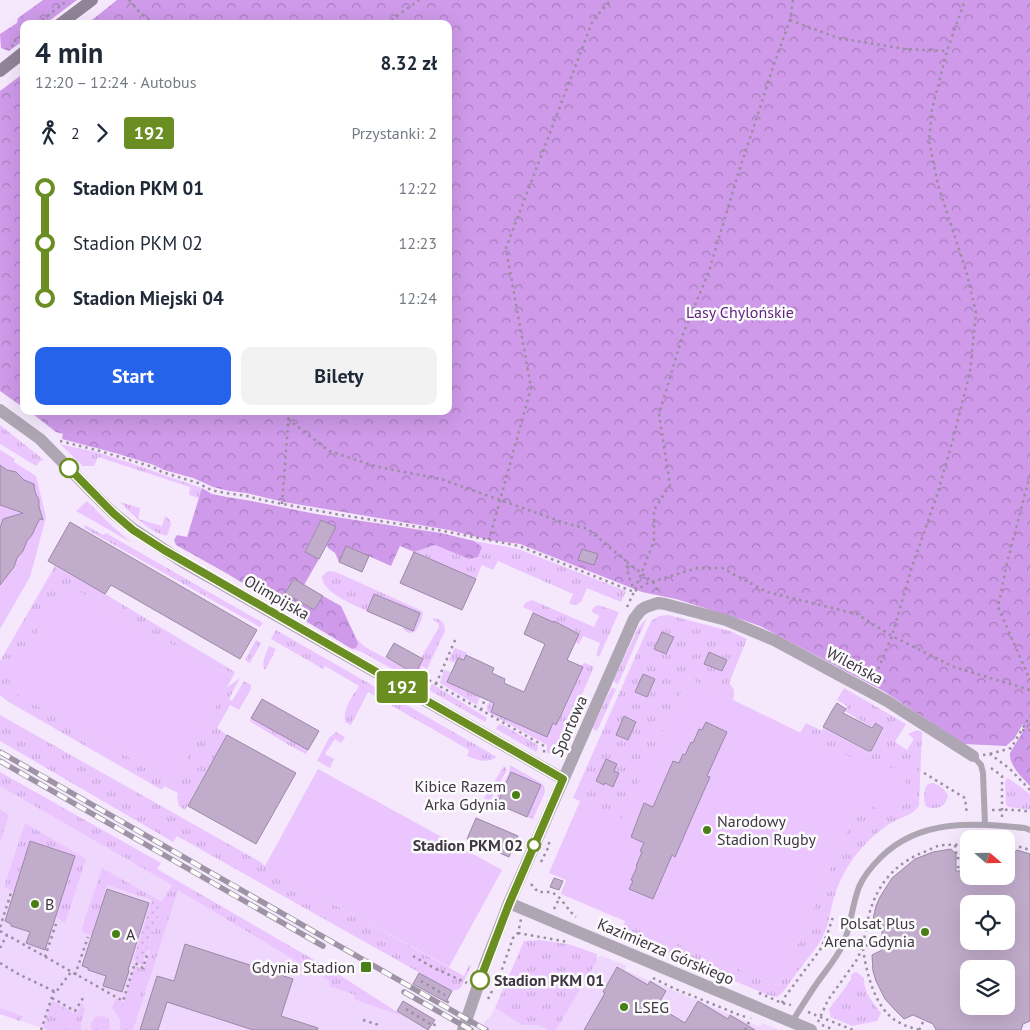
<!DOCTYPE html>
<html lang="pl">
<meta charset="utf-8">
<style>
:root{--surface:#fff;--page:#f2f2f3;--text:#1f2937;--muted:#747a83;--accent:#2563eb}
body{margin:0;font-family:"PT Sans",sans-serif;background:var(--page);color:var(--text);height:100vh;display:flex;flex-direction:column;font-size:19px;white-space:nowrap}
*{box-sizing:border-box;margin:0}
p{font-size:16px;color:var(--muted)}
.icon{flex:none;width:28px;height:28px;fill:none;stroke:currentColor;stroke-width:2;stroke-linecap:round;stroke-linejoin:round}
.map{position:relative;flex:1;overflow:hidden}
.details{position:absolute;left:20px;top:20px;width:432px;height:395px;display:flex;flex-direction:column;background:var(--surface);border-radius:10px;box-shadow:0 5px 20px #0002}
.details>*{flex:none}
.badge{padding:0 10px;border-radius:4px;font-size:18px;line-height:32px}
.needle{width:32px;rotate:110deg}
.tools{position:absolute;left:960px;top:830px;display:grid;gap:10px}
.tools a{display:grid;place-items:center;width:55px;height:55px;border-radius:10px;background:var(--surface);box-shadow:0 5px 20px #0002;font-size:25px}
.map>.badge{position:absolute;translate:-50% -50%;box-shadow:0 0 0 2px #fff}
.legs{display:flex;align-items:center;gap:8px;height:55px;padding:0 15px;font-size:16px}
.legs p{margin-inline-start:auto}
.headline{display:flex;align-items:center;justify-content:space-between;height:85px;padding:0 15px}
h1{font-size:28px;font-weight:700;line-height:38px}
.primary-button{display:flex;gap:10px;margin-top:auto;padding:10px 15px}
.primary-button a{flex:1;height:58px;border-radius:10px;background:var(--accent);color:#fff;font-size:20px;font-weight:700;line-height:58px;text-align:center}
.primary-button a+a{background:var(--page);color:var(--text)}
ul{padding:0 15px;list-style:none}
li{display:flex;align-items:center;gap:18px;height:55px;font-size:19px}
li i{display:grid;place-items:center;width:8px;height:100%;margin:0 6px;background:currentColor}
li i::after{content:'';width:12px;height:12px;margin:-6px;border:4px solid;border-radius:50%;background:var(--surface)}
li p{margin-inline-start:auto}
li:first-child i{background:linear-gradient(#0000 50%,currentColor 0)}
li:last-child i{background:linear-gradient(currentColor 50%,#0000 0)}
.map>svg:first-child{display:block}
</style>
<div class="map">
<svg width="1030" height="1030" viewBox="0 0 1030 1030">
<defs>
<pattern id="grass-tufts" width="24" height="20" patternUnits="userSpaceOnUse" patternTransform="scale(1.25)"><rect width="24" height="20" fill="#eac5fe"/><path d="M3 7l-1-3M5 7V3M7 7l1-3M15 17l-1-3M17 17v-4M19 17l1-3" fill="none" stroke="#caaadb"/></pattern>
<pattern id="forest-crowns" width="20" height="18" patternUnits="userSpaceOnUse" patternTransform="scale(1.25)"><rect width="20" height="18" fill="#ce9ae9"/><path d="M2 6a3 3 0 1 1 6 0M12 15a3 3 0 1 1 6 0" fill="none" stroke="#a97ebe"/></pattern>
<pattern id="garden-dots" width="8" height="8" patternUnits="userSpaceOnUse" patternTransform="scale(1.25)"><rect width="8" height="8" fill="#eac5fe"/><path d="M2 2h.1M6 6h.1" fill="none" stroke="#caaadb" stroke-width="1.8" stroke-linecap="round"/></pattern>
</defs>
<rect width="100%" height="100%" fill="#f5e8fc"/>
<g fill="#efd6fd">
<polygon points="0,777 394,1010 426,1030 48,1030 0,1014"/>
<polygon points="600,955 627,966 625,970 760,1027 762,1023 779,1030 556,1030"/>
<polygon points="495,1008 522,1025 539,1025 548,1030 477,1030 489,1018"/>
</g>
<g fill="url(#grass-tufts)">
<polygon points="0,425 44,460 40,461 36,466 0,444"/>
<path d="M60,444C76,448 91,450 106,455C139,465 170,478 202,488L199,498L189,495L190,487L98,457L94,466H83Z"/>
<polygon points="87,501 112,526 132,543 76,511"/>
<path d="M120,502L140,508L138,519L162,526L165,516L170,520L171,524L167,536C150,533 132,514 120,502Z"/>
<polygon points="85,525 103,535 106,533 263,623 260,627 84,528"/>
<polygon points="474,541 518,549 626,591 621,602 587,588 581,602 576,605 569,604 573,594 498,561 493,570 482,565 476,579 414,552 435,545 469,559 482,548"/>
<polygon points="55,566 105,594 235,672 232,678 65,584 7,688 173,782 226,688 240,678 229,699 232,701 244,681 251,685 251,689 239,710 230,705 217,728 227,735 185,810 179,806 177,798 178,793 164,786 162,790 7,701 0,695 0,661"/>
<path d="M328,571L336,572L420,610L423,612L422,619L415,632L408,633L404,630L403,628L405,627L413,631L420,613L374,594L367,611C354,605 321,592 322,576Z"/>
<polygon points="532,600 594,627 599,616 592,612 592,610 594,607 598,605 619,612 599,657 596,655 600,643 583,636 579,644 575,642 579,633 554,621 553,622 533,613 532,611 523,607 525,603"/>
<path d="M668,615L730,631L747,639L729,683C735,689 735,692 733,700L688,678L622,819L573,798L651,621L659,616Z"/>
<path d="M433,618C441,619 445,623 445,631L427,669L422,666L420,671L425,674L419,684L362,652L352,649L356,648L358,644L356,638L365,647L415,674L423,660L421,658L439,627L438,623L433,620Z"/>
<polygon points="647,618 618,684 615,683 614,680 638,628"/>
<path d="M276,630L497,757C487,764 477,760 467,756L469,750L368,692L351,725L345,722C343,708 352,697 359,686L325,666L323,669L271,639Z"/>
<polygon points="256,640 261,643 250,663 245,660"/>
<path d="M269,646L276,649L266,669H264C262,660 266,653 269,646Z"/>
<polygon points="455,648 467,653 464,661 458,658 455,663 450,661 449,660"/>
<path d="M585,663L594,667L556,754H552L547,753V745L489,713C485,708 487,705 490,701L494,703L491,712L547,736L553,723L556,725L562,713H563L583,668L579,666Z"/>
<polygon points="444,670 451,672 447,682 480,697 477,705 440,683"/>
<polygon points="432,684 487,718 485,722 429,690"/>
<polygon points="613,688 616,689 597,731 594,730 593,727 611,689"/>
<path d="M844,688L906,724L895,742L907,750L914,739L908,734L917,730L922,732L919,805C914,815 901,817 891,823C876,832 863,845 853,859C844,871 837,886 833,901C830,912 829,923 824,934C819,945 812,953 805,962C797,972 790,982 782,993L777,997L768,995L624,935L622,931L625,921L779,986L874,769L800,733L806,723L822,731L823,728L870,753L884,729L874,722L871,727L845,711L847,706L837,700Z"/>
<polygon points="0,715 262,863 262,864 464,976 469,965 471,966 461,987 459,989 452,991 177,836 173,842 0,741"/>
<polygon points="251,718 308,750 306,754 292,747 251,722 250,720"/>
<polygon points="501,724 538,745 538,749 536,752 496,729 498,725"/>
<polygon points="336,732 345,737 341,743 335,739 325,754 334,759 330,768 317,761 329,738"/>
<polygon points="510,765 541,783 544,786 545,792 533,819 527,817 541,785 511,772 497,804 494,803 509,772"/>
<polygon points="504,766 507,770 489,803 486,802 484,798"/>
<polygon points="0,772 161,863 157,869 335,972 405,1017 354,999 355,995 329,986 330,981 178,890 133,1030 120,1030 120,1019 112,1008 116,999 124,1003 120,1014 137,1007 141,992 128,988 135,966 144,969 150,951 148,949 162,905 152,900 107,885 91,936 81,931 102,868 162,902 172,885 0,786"/>
<polygon points="1008,778 1030,794 1030,810 1009,807 1006,805 1005,781"/>
<path d="M931,783C939,784 945,789 948,796C946,804 942,808 934,808C931,808 928,808 926,806C923,802 924,789 927,785C928,784 929,784 931,783Z"/>
<polygon points="0,809 9,815 0,842"/>
<polygon points="25,823 86,859 65,923 56,917 75,856 30,841 14,892 4,887"/>
<polygon points="539,940 568,944 597,954 597,961 556,1030 548,1030 539,1025 522,1025 495,1008 524,941"/>
<path d="M855,972L858,973L864,978C863,991 873,1003 881,1013L877,1021L852,1026L831,1017L829,1009L851,980V975Z"/>
<polygon points="52,1001 76,1014 82,1003 85,1010 81,1022 81,1030 48,1030 43,1028"/>
<polygon points="0,1008 22,1016 20,1021 0,1014"/>
<path d="M99,1016C108,1016 112,1022 109,1030H92C90,1023 92,1018 99,1016Z"/>
</g>
<g fill="url(#forest-crowns)">
<polygon points="43,0 77,0 45,24 24,24 24,40 9,51 1,48 0,34 17,23 18,18"/>
<path d="M117,0H1030V786C1022,777 1009,766 1010,753L1025,728L1023,724L1014,739L1006,746L964,744L885,692L760,626L746,621L676,599L642,592L520,544L489,540L449,530L284,502L246,493L229,491L213,487L193,478L164,470L154,465L115,453L62,439L63,434L56,432L29,411H449V24H87Z"/>
<polygon points="24,73 24,408 0,391 0,91"/>
<polygon points="202,488 212,494 227,497 246,500 316,514 441,533 474,541 482,547 478,557 469,559 435,545 414,552 400,546 391,566 346,546 339,562 335,553 328,548 327,545 335,527 321,520 305,551 319,559 304,585 294,579 285,593 314,610 323,596 341,606 356,638 358,644 356,648 352,649 226,573 176,545 174,540 177,535 187,537"/>
</g>
<g fill="#eac5fe">
<polygon points="0,450 15,459 14,462 36,476 46,517 30,577 0,629"/>
<polygon points="65,584 232,678 173,782 6,688"/>
<polygon points="688,678 875,769 907,767 905,803 885,812 860,801 779,986 561,894 566,880 549,873 580,801 622,818"/>
<polygon points="318,769 502,870 449,967 265,866"/>
<polygon points="128,988 141,992 137,1007 138,1008 133,1026 124,1023 126,1017 120,1014"/>
</g>
<polygon fill="url(#garden-dots)" points="152,900 162,905 142,965 133,960"/>
<g fill="#c1accc" stroke="#9b88a6" fill-rule="evenodd">
<polygon points="0,465 7,470 16,472 24,480 34,484 35,492 39,500 39,507 43,520 40,519 37,524 32,535 27,541 23,551 17,558 14,567 0,585 0,528 3,519 23,513 0,505"/>
<polygon points="321,520 336,527 319,559 305,552"/>
<polygon points="70,522 257,630 240,659 111,585 105,594 48,561"/>
<polygon points="346,546 369,556 362,572 339,562"/>
<polygon points="582,549 598,554 594,565 578,560"/>
<polygon points="414,552 476,579 462,610 400,583"/>
<polygon points="294,579 323,596 314,610 285,593"/>
<polygon points="374,594 420,613 413,631 367,611"/>
<polygon points="533,613 553,622 554,621 579,634 567,660 583,667 562,713 556,725 553,723 547,737 491,712 494,703 447,682 458,658 464,660 466,655 494,668 492,673 505,679 504,683 524,692 545,644 524,634"/>
<polygon points="662,632 674,637 666,654 654,649"/>
<polygon points="394,643 423,659 415,674 386,657"/>
<polygon points="709,652 727,660 722,671 704,664"/>
<polygon points="643,674 655,679 647,697 635,692"/>
<polygon points="262,699 319,731 308,750 251,718"/>
<polygon points="837,703 846,709 843,713 872,728 875,723 883,728 871,751 868,751 823,727 833,709"/>
<polygon points="624,716 636,722 628,740 616,735"/>
<polygon points="706,722 727,732 707,776 710,777 694,813 675,857 672,855 653,899 629,889 633,881 631,880 637,867 636,866 642,852 640,851 644,843 631,837 644,803 653,807 673,761 679,763 683,754 685,755 691,742 693,743 699,729 702,730"/>
<polygon points="227,735 296,773 256,844 188,806"/>
<polygon points="606,759 617,764 614,771 619,773 613,787 605,783 604,785 596,781"/>
<polygon points="511,772 541,785 527,817 497,804"/>
<polygon points="476,818 518,836 509,857 467,839"/>
<polygon points="30,841 75,856 45,950 26,943 30,932 11,926 11,924 5,921"/>
<path d="M951,849L956,854V871H969V876H1006V871L1013,872L1011,855L1017,850L1030,854V1021L1023,1024L1021,1030H936L933,1024L913,1015L904,1019L896,1011L885,999L876,981L873,971L872,955L882,950V924L873,919L876,906L880,897L892,878L915,859L933,852ZM969,904H1006V941H969ZM969,969H1006V1006H969Z"/>
<polygon points="554,878 563,881 559,890 550,887"/>
<polygon points="107,889 149,903 128,970 129,971 122,992 103,986 106,976 88,970 88,968 82,966"/>
<polygon points="185,944 293,979 281,1016 318,1028 317,1030 253,1030 167,1002 158,1030 140,1030 157,976 174,981"/>
<polygon points="617,967 648,985 650,981 666,991 657,1006 685,1023 698,1001 728,1019 730,1015 755,1030 584,1030 605,993 603,992"/>
<polygon points="419,973 452,991 446,1002 413,984"/>
<polygon points="403,1001 435,1020 428,1030 397,1011"/>
</g>
<g fill="none" stroke-linecap="round" stroke-linejoin="round">
<g stroke="#9a8fa0" stroke-width="2.5" stroke-dasharray="2.5 4" stroke-linecap="butt">
<polyline points="129,0 141,14 156,24"/>
<polyline points="790,20 838,38 905,49 947,51"/>
<polyline points="37,24 68,0"/>
<polyline points="386,24 419,0"/>
<polyline points="12,47 13,42 24,34"/>
<polyline points="288,419 329,451 378,467 441,479 565,523 588,529 626,561 629,577 634,590"/>
<polyline points="60,441 100,451 153,467 162,472 198,483 211,490 225,493 247,496 262,500 335,514 438,530 519,546 634,592"/>
<polyline points="1030,475 1007,563 998,607 1030,680"/>
<polyline points="282,504 289,411"/>
<polyline points="489,540 531,388 506,248 593,20 611,0"/>
<polyline points="627,562 653,582 659,593"/>
<polyline points="635,591 648,583 697,568 722,568 767,592 857,614 892,636 954,667 1030,690"/>
<polyline points="627,607 634,592 654,541 654,510 670,485 659,414 683,334 709,271 738,174 761,105 772,70 790,20 793,0"/>
<polyline points="429,680 544,746 544,754"/>
<polyline points="873,681 892,636 911,570 937,495 953,439 970,372 976,313 967,274 938,185 929,141 932,109 947,51 965,0"/>
<polyline points="436,684 456,638"/>
<polyline points="481,710 485,699"/>
<polyline points="1022,730 1030,730"/>
<polyline points="990,754 1011,748 1030,716"/>
<polyline points="983,755 990,754 1010,769 1030,790"/>
<polyline points="991,768 1002,776 1002,817"/>
<polyline points="924,773 965,798 967,815"/>
<path d="M992,810C1005,810 1017,809 1030,812"/>
<polyline points="955,845 957,858 969,859"/>
<polyline points="967,845 967,833"/>
<polyline points="1006,846 1020,847 1030,850"/>
<polyline points="541,862 549,846 549,842"/>
<polyline points="969,863 958,864 958,867 969,867"/>
<path d="M531,884L538,892C542,892 546,892 550,892C560,894 568,911 576,917"/>
<polyline points="554,909 559,899"/>
<polyline points="0,927 11,893"/>
<polyline points="0,931 123,1001 135,963 143,968 148,952"/>
<polyline points="518,933 568,942"/>
<polyline points="0,948 7,935"/>
<polyline points="413,956 434,968 467,983"/>
<polyline points="45,957 57,921"/>
<polyline points="0,963 20,975 56,992 71,972"/>
<polyline points="75,975 88,937"/>
<polyline points="653,978 673,988 742,1016 747,1017"/>
<polyline points="421,981 445,995"/>
<polyline points="759,993 782,1003 791,1005"/>
<polyline points="52,998 75,1011 83,998"/>
<polyline points="488,999 500,975 513,938 518,933 521,919"/>
<polyline points="447,1003 450,998"/>
<polyline points="782,1003 784,998 820,950 828,932 833,917"/>
<polyline points="406,1009 432,1025"/>
<polyline points="808,1012 853,1030"/>
<polyline points="363,1020 379,1025"/>
<polyline points="818,1022 828,1000 856,961 863,947 882,940"/>
<polyline points="822,1025 834,1030"/>
<polyline points="434,1026 435,1023"/>
<polyline points="41,1030 54,991"/>
<polyline points="745,1030 751,1018"/>
<path d="M919,1030C909,1027 899,1024 891,1017C879,1007 872,989 868,974C866,966 864,957 863,948C863,942 865,935 866,929C872,892 889,866 924,852C929,850 934,847 938,846C948,844 959,845 969,845"/>
<polyline points="919,1030 924,1020"/>
</g>
<g stroke="#afa6b4" stroke-width="6">
<polyline points="973,756 981,765 983,773 985,825"/>
<path d="M792,1022C800,1009 808,996 817,983C826,970 838,957 844,942C851,925 852,905 859,887C864,875 872,866 881,857C921,818 975,823 1025,828L1030,830"/>
</g>
<g stroke="#afa6b4" stroke-width="12">
<polyline points="0,410 40,439 95,495 113,513 133,529 183,562 563,779"/>
<polyline points="509,903 634,619 641,610 646,607 658,603 665,604 726,620 774,640 887,701 973,756"/>
</g>
<polyline stroke="#afa6b4" stroke-width="12" points="463,1030 486,962 509,903 811,1030"/>
<g stroke="#918498" stroke-width="12">
<polyline points="60,24 92,0"/>
<polyline points="0,71 24,52"/>
</g>
<g stroke="#9f94a5" stroke-width="5.5">
<g id="rail">
<polyline points="0,752 486,1030"/>
<polyline points="0,761 323,946"/>
<polyline points="404,992 471,1030"/>
</g>
</g>
<use href="#rail" stroke="#fbfbfb" stroke-width="4" stroke-dasharray="11" stroke-linecap="butt"/>
</g>
<g fill="none" stroke-linecap="round" stroke-linejoin="round">
<g stroke="#fff" stroke-width="11">
<polyline id="line-1" points="69,468 113,513 133,530 164,550 563,779 509,904 480,980"/>
</g>
<use href="#line-1" stroke="#6b8e23" stroke-width="8"/>
</g>
<g fill="#fff" stroke="#6b8e23" stroke-width="2.5">
<circle cx="69" cy="468" r="9"/>
<circle cx="534" cy="845" r="6"/>
<circle cx="480" cy="980" r="9"/>
</g>
<g fill="#497f14" stroke="#fbfbfb" stroke-width="2">
<circle cx="516" cy="795" r="5"/>
<circle cx="707" cy="830" r="5"/>
<circle cx="35" cy="904" r="5"/>
<circle cx="925" cy="932" r="5"/>
<circle cx="116" cy="934" r="5"/>
<rect x="360" y="961" width="12" height="12" rx="2.5"/>
<circle cx="624" cy="1007" r="5"/>
</g>
<g text-anchor="middle" stroke-width="5" stroke-linejoin="round" paint-order="stroke">
<g font-size="16" fill="#64247f" stroke="#fbfbfb">
<text x="740" y="318">Lasy Chylońskie</text>
</g>
<g font-size="16" fill="#3f3643" stroke="#fbfbfb">
<text transform="translate(277 597) rotate(30)" y="6">Olimpijska</text>
<text transform="translate(855 665) rotate(28)" y="6">Wileńska</text>
<text transform="translate(569 726) rotate(-66)" y="6">Sportowa</text>
<text transform="translate(666 951) rotate(23)" y="6">Kazimierza Górskiego</text>
</g>
<g font-size="16" fill="#3f3643" stroke="#fbfbfb" text-anchor="start">
<text x="506" y="792" text-anchor="end">Kibice Razem<tspan x="506" dy="18">Arka Gdynia</tspan></text>
<text x="717" y="827">Narodowy<tspan x="717" dy="18">Stadion Rugby</tspan></text>
<text x="45" y="910">B</text>
<text x="915" y="929" text-anchor="end">Polsat Plus<tspan x="915" dy="18">Arena Gdynia</tspan></text>
<text x="126" y="940">A</text>
<text x="355" y="973" text-anchor="end">Gdynia Stadion</text>
<text x="634" y="1013">LSEG</text>
</g>
<g font-size="16" font-weight="bold" fill="#3f3643" stroke="#fbfbfb" text-anchor="end">
<text x="523" y="851">Stadion PKM 02</text>
<text x="494" y="986" text-anchor="start">Stadion PKM 01</text>
</g>
</g>
</svg>
<div class="tools">
<a><svg class="needle" viewBox="-14 -14 28 28"><path d="M0-13l5 13h-10z" fill="#e53935"/><path d="M0 13l5-13h-10z" fill="#747a83"/></svg></a>
<a><svg class="icon" aria-label="locate" viewBox="0 0 24 24"><circle cx="12" cy="12" r="6"/><path d="M12 2v4M12 18v4M2 12h4M18 12h4"/></svg></a>
<a><svg class="icon" aria-label="layers" viewBox="0 0 24 24"><path d="M12 4l9 5-9 5-9-5zM3 14l9 5 9-5"/></svg></a>
</div>
<b class="badge" style="left:402px;top:687px;background:#6b8e23;color:#fff">192</b>
<section class="details">
<div class="headline"><div><h1>4 min</h1><p>12:20 – 12:24 · Autobus</p></div><b>8.32 zł</b></div>
<div class="legs"><svg class="icon" aria-label="walk" viewBox="0 0 24 24"><circle cx="13" cy="4" r="2"/><path d="M13 8l-2 6 4 7M11 14l-3 7M7 12l3-4h3l4 4"/></svg>2<svg class="icon" aria-label="forward" viewBox="0 0 24 24"><path d="M9 5l7 7-7 7"/></svg><b class="badge" style="background:#6b8e23;color:#fff">192</b><p>Przystanki: 2</p></div>
<ul>
<li><i style="color:#6b8e23"></i><b>Stadion PKM 01</b><p>12:22</p></li>
<li><i style="color:#6b8e23"></i><span>Stadion PKM 02</span><p>12:23</p></li>
<li><i style="color:#6b8e23"></i><b>Stadion Miejski 04</b><p>12:24</p></li>
</ul>
<div class="primary-button"><a>Start</a><a>Bilety</a></div>
</section>
</div>
